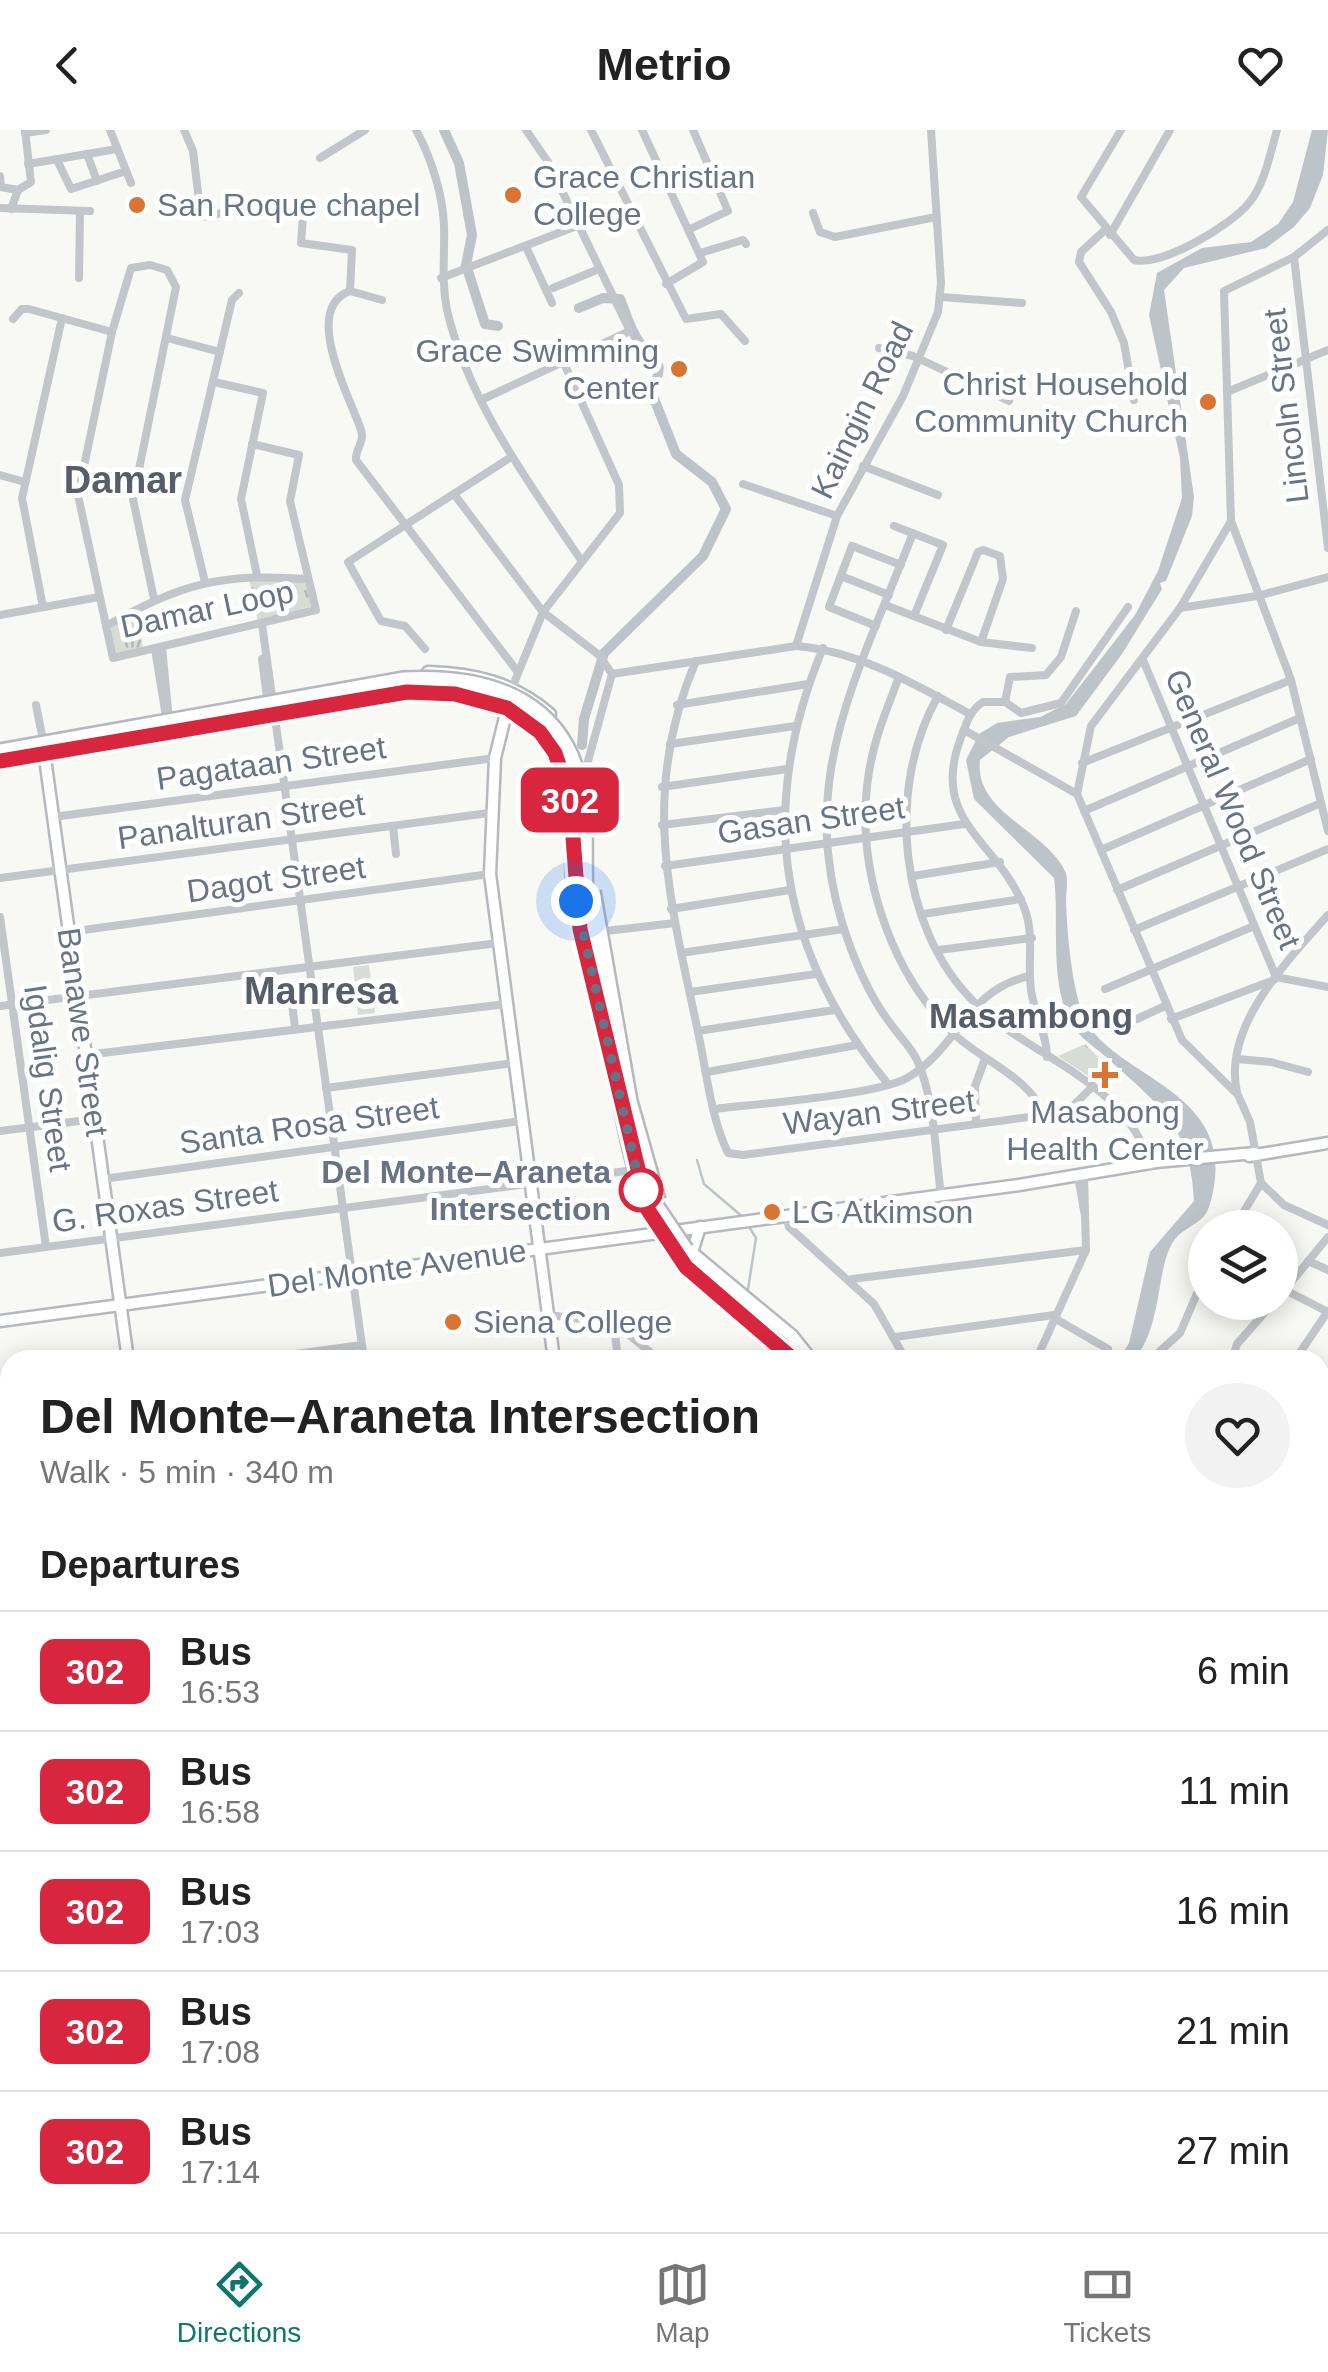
<!DOCTYPE html>
<meta charset="utf-8">
<style>
:root{--surface:#fff;--page:#f2f2f2;--text:#222;--muted:#767676;--line:#e0e0e0;--accent:#0f766e}
body{margin:0;font-family:Arial,sans-serif;background:var(--page);color:var(--text);height:100vh;display:flex;flex-direction:column;font-size:38px;white-space:nowrap}
*{box-sizing:border-box;margin:0}
p{font-size:32px;color:var(--muted)}
.icon{flex:none;width:55px;height:55px;fill:none;stroke:currentColor;stroke-width:2;stroke-linecap:round;stroke-linejoin:round}
.map{position:relative;flex:1;overflow:hidden}
.details{position:absolute;left:0px;top:1220px;width:1330px;height:882px;display:flex;flex-direction:column;background:var(--surface);border-radius:30px 30px 0 0;box-shadow:0 5px 25px #0003}
.details>*{flex:none}
.badge{padding:0 20px;border-radius:15px;font-size:35px;line-height:65px}
.fabs{position:absolute;left:1188px;top:1080px;display:grid;gap:20px}
.fabs a{display:grid;place-items:center;width:110px;height:110px;border-radius:50%;background:var(--surface);box-shadow:0 5px 25px #0003;font-size:50px}
.you{position:absolute;width:50px;height:50px;margin:-25px;border:8px solid #fff;border-radius:50%;background:#1a73e8;box-shadow:0 0 0 15px #1a73e833}
.map>.badge{position:absolute;translate:-50% -50%;box-shadow:0 0 0 5px #fff}
h2{padding:0 40px;font-size:38px;line-height:90px}
.round{display:grid;place-items:center;flex:none;width:105px;height:105px;border-radius:52px;background:var(--page)}
.head{display:flex;align-items:center;justify-content:space-between;height:170px;padding:0 40px}
h1{font-size:48px;font-weight:700;line-height:75px}
ul{padding:0;list-style:none}
li{display:flex;align-items:center;gap:30px;height:120px;padding:0 40px;border-top:2px solid var(--line)}
li div{flex:1}
li b{display:block;font-size:38px}
li em{font-style:normal}
li .badge{min-width:110px;font-weight:700;text-align:center}
header{display:flex;justify-content:space-between;align-items:center;height:130px;padding:0 40px;background:var(--surface);font-size:45px;font-weight:700}
.menu{display:flex;justify-content:space-around;align-items:center;height:140px;border-top:2px solid var(--line);background:var(--surface);font-size:28px;color:var(--muted)}
.menu a{display:grid;justify-items:center;gap:5px}
.menu .selected{color:var(--accent)}
.map>svg:first-child{display:block}
</style>
<header><svg class="icon" aria-label="back" viewBox="0 0 24 24"><path d="M15 5l-7 7 7 7"/></svg>Metrio<svg class="icon" aria-label="heart" viewBox="0 0 24 24"><path d="M12 20l-8-8c-3-5 5-10 8-4 3-6 11-1 8 4z"/></svg></header>
<div class="map">
<svg width="1328" height="2102" viewBox="0 0 1328 2102">
<defs>
<pattern id="park-tufts" width="24" height="20" patternUnits="userSpaceOnUse" patternTransform="scale(2.5)"><rect width="24" height="20" fill="#d7ddd5"/><path d="M3 7l-1-3M5 7V3M7 7l1-3M15 17l-1-3M17 17v-4M19 17l1-3" fill="none" stroke="#b2b8b2"/></pattern>
</defs>
<rect width="100%" height="100%" fill="#f8f8f5"/>
<g fill="url(#park-tufts)">
<polygon points="249,448 306,452 313,476 258,492"/>
<polygon points="138,481 143,517 114,524 107,498"/>
<polygon points="369,835 375,883 358,885 353,837"/>
<polygon points="1085,914 1104,933 1091,948 1058,926"/>
</g>
<path fill="#bcc4ca" d="M1312,0H1328L1323,45L1310,78L1294,97L1266,118L1184,138L1164,160L1194,367L1192,386L1166,451L1160,453L1162,459L1122,524L1076,586L1009,607L980,630C974,683 1045,699 1065,741C1069,750 1066,761 1066,771C1067,801 1072,865 1086,891C1116,946 1224,959 1215,1048C1214,1059 1211,1076 1205,1085C1197,1095 1183,1099 1175,1109C1155,1136 1164,1194 1134,1230H1119L1129,1213L1150,1122L1194,1071C1191,994 1157,974 1105,926C1096,918 1083,910 1076,900C1047,860 1060,794 1054,748L974,669L966,630L979,604L997,593L1040,587L1066,574L1135,485L1158,441L1182,368L1180,328L1149,185L1157,143L1202,118L1251,112L1278,94L1293,72Z"/>
<g fill="none" stroke-linecap="round" stroke-linejoin="round">
<g stroke="#bcc4ca" stroke-width="2.5">
<polyline points="574,658 581,729"/>
<polyline points="621,953 649,1061"/>
<polyline points="697,1030 704,1054 744,1088"/>
<polyline points="748,1159 756,1108 748,1095"/>
</g>
<g stroke="#bcc4ca" stroke-width="10">
<polyline points="444,0 459,33 472,105 466,135 485,194 498,196"/>
<path d="M579,178L603,168L620,169C626,183 631,203 641,214C659,233 665,235 651,261L676,324L712,352L726,379L703,426L604,523L584,589L582,615"/>
</g>
<polyline stroke="#d4d7d9" stroke-width="10" stroke-dasharray="10 5" stroke-linecap="butt" points="1301,2102 1311,2092"/>
<g stroke="#b5b8bd" stroke-width="15">
<g id="major">
<path d="M428,542C475,543 514,553 550,584"/>
<polyline points="510,567 495,628 490,744 554,1230"/>
<polyline points="44,621 128,1230"/>
<polyline points="1249,1026 1328,1013"/>
<polyline points="693,1119 700,1097"/>
<polyline points="0,1191 1019,1055 1156,1032 1255,1023"/>
<polyline points="1320,2074 1328,2066"/>
<polyline points="1320,2084 1328,2076"/>
<polyline points="369,2092 374,2102"/>
<polyline points="884,2092 893,2102"/>
<polyline points="1319,2097 1328,2088"/>
<polyline points="1290,2102 1300,2092"/>
</g>
</g>
<g stroke="#b5b8bc" stroke-width="16">
<g id="highway">
<polyline points="687,1119 792,1206 811,1230"/>
<polyline points="737,1181 793,1230"/>
<polyline points="1223,2092 1232,2102"/>
<polyline points="1238,2092 1247,2102"/>
</g>
</g>
<g stroke="#c2c5c9" stroke-width="8">
<polyline points="110,0 131,53"/>
<path d="M184,0L193,21L201,87L256,77L278,86H303L301,113L352,120L350,161C300,179 352,271 361,300C365,312 355,319 356,330L517,541"/>
<path d="M416,0C431,27 443,65 444,96C445,125 441,150 447,180C468,271 529,353 581,430"/>
<polyline points="591,0 686,189 721,184 745,211"/>
<polyline points="642,0 703,132 666,154"/>
<path d="M1121,0L1081,67L1134,130C1162,137 1231,95 1249,73C1265,53 1270,24 1277,0"/>
<polyline points="25,3 46,0"/>
<polyline points="87,24 97,51"/>
<polyline points="320,28 365,0"/>
<polyline points="57,30 71,59 126,41"/>
<polyline points="28,34 117,19"/>
<polyline points="0,46 1,57 18,60"/>
<polyline points="0,78 90,81"/>
<polyline points="11,79 18,60 31,52 25,0"/>
<polyline points="813,83 820,102 835,107 936,87"/>
<polyline points="690,99 728,81 693,0"/>
<polyline points="1106,99 1081,122 1079,132 1111,182 1124,213 1134,270"/>
<polyline points="1328,100 1294,127 1224,161 1231,391 1180,478 1091,596 1077,664 1182,910 1238,965 1250,992 1261,1053 1284,1075 1328,1095"/>
<polyline points="1110,105 1170,0"/>
<polyline points="527,119 552,173"/>
<polyline points="700,123 743,110 746,114"/>
<polyline points="1294,127 1328,418"/>
<polyline points="79,148 80,81"/>
<polyline points="441,148 629,76"/>
<polyline points="553,158 599,139"/>
<polyline points="350,161 382,170"/>
<polyline points="941,167 1022,173"/>
<polyline points="13,189 22,179 29,179 112,202"/>
<polyline points="167,208 220,222"/>
<polyline points="879,218 913,226 1009,271"/>
<polyline points="214,252 263,263 241,369 257,445"/>
<polyline points="1227,262 1328,220"/>
<polyline points="483,269 630,201 548,32 526,0"/>
<polyline points="863,336 938,365"/>
<polyline points="0,345 25,352"/>
<polyline points="743,354 837,386"/>
<polyline points="454,364 543,482 599,525 612,544 582,653"/>
<polyline points="1231,391 1291,550 1328,701"/>
<polyline points="894,396 943,415 914,486"/>
<path d="M913,403C856,551 790,657 851,819C861,845 873,871 890,893C899,906 910,916 917,930C935,970 935,1022 941,1065"/>
<polyline points="841,446 889,465"/>
<polyline points="205,452 185,370 232,170 239,163"/>
<polyline points="154,469 133,369 176,157 167,140 150,135 131,138 112,202 78,365 113,528 316,480 290,371 299,325 252,314"/>
<polyline points="885,475 981,512 1032,518"/>
<polyline points="43,477 22,368 62,188"/>
<polyline points="1180,478 1257,466 1328,447"/>
<polyline points="0,485 99,467"/>
<polyline points="262,494 364,1230"/>
<path d="M106,496C183,453 220,443 308,449"/>
<polyline points="876,496 829,477 852,416 901,435"/>
<polyline points="946,500 978,422 983,420 1000,426 1003,449 981,512"/>
<polyline points="796,516 837,386 903,266 938,182 941,153 931,0"/>
<polyline points="162,517 170,601"/>
<path d="M823,518C756,679 778,820 888,954"/>
<polyline points="155,519 167,593"/>
<polyline points="425,519 405,496 381,491 348,432 511,327"/>
<polyline points="262,529 268,575"/>
<polyline points="1143,530 1276,847 1328,857"/>
<path d="M696,531C640,661 669,766 697,897C706,937 710,986 728,1023L743,1025L1044,985L1071,978L1093,956"/>
<path d="M612,544L796,516C859,521 914,554 970,584"/>
<path d="M899,547C887,579 874,609 869,642C854,734 888,840 954,904C982,931 1030,947 1044,985"/>
<polyline points="512,558 543,482 620,383 619,355 563,231"/>
<path d="M938,566C886,657 898,798 975,873C1032,929 1128,951 1150,1036"/>
<polyline points="1005,572 1010,547 1046,545 1061,527 1076,481"/>
<polyline points="36,575 43,610"/>
<polyline points="677,575 808,554"/>
<polyline points="964,600 1077,664"/>
<polyline points="670,614 795,596"/>
<polyline points="1082,633 1291,550"/>
<polyline points="662,657 787,639"/>
<polyline points="1084,681 1300,588"/>
<polyline points="53,687 495,628"/>
<polyline points="662,695 784,680"/>
<polyline points="393,696 396,724"/>
<polyline points="1101,720 1311,629"/>
<polyline points="665,736 964,694"/>
<polyline points="913,746 1000,732"/>
<polyline points="0,748 489,683"/>
<polyline points="1117,760 1321,673"/>
<polyline points="671,779 790,760"/>
<polyline points="923,784 1021,769"/>
<polyline points="0,787 46,1117"/>
<polyline points="1134,800 1328,719"/>
<polyline points="69,802 490,744"/>
<polyline points="597,802 675,793"/>
<polyline points="939,820 1032,808"/>
<polyline points="681,823 844,799"/>
<polyline points="1105,859 1254,796"/>
<polyline points="690,862 816,844"/>
<polyline points="292,873 295,898"/>
<polyline points="0,876 498,813"/>
<polyline points="1137,889 1165,876"/>
<polyline points="1171,889 1274,850"/>
<polyline points="698,901 834,880"/>
<polyline points="86,925 506,874"/>
<path d="M1047,927C1047,904 1034,883 1031,860C1027,832 1035,805 1024,777C998,711 930,692 960,610C966,595 969,581 983,572H1005L1021,583L1061,573L1128,477"/>
<polyline points="1237,929 1271,932 1308,942"/>
<polyline points="707,942 857,915"/>
<polyline points="326,958 514,933"/>
<path d="M1237,962C1222,896 1289,829 1328,785"/>
<path d="M715,979C756,974 877,965 907,948C959,918 966,859 1030,846"/>
<polyline points="976,994 975,956 985,929"/>
<polyline points="0,1001 95,989"/>
<polyline points="1078,1046 1085,1086"/>
<polyline points="103,1049 521,991"/>
<polyline points="786,1085 789,1097 874,1174 906,1230"/>
<polyline points="1234,1098 1261,1053"/>
<polyline points="0,1123 634,1040"/>
<polyline points="1308,1131 1328,1140"/>
<polyline points="1280,1137 1295,1147"/>
<polyline points="852,1149 1086,1120"/>
<polyline points="1285,1160 1328,1182"/>
<polyline points="1280,1166 1328,1107"/>
<polyline points="548,1185 614,1193 660,1230"/>
<polyline points="1054,1188 1108,1219"/>
<polyline points="614,1195 618,1230"/>
<polyline points="895,1207 1054,1185"/>
<polyline points="250,1230 362,1215"/>
<polyline points="1036,1230 1086,1120 1084,1045"/>
<polyline points="1150,1230 1180,1203 1205,1145"/>
<polyline points="1232,1230 1237,1214 1274,1172"/>
<polyline points="1295,1230 1328,1181"/>
<polyline points="0,1264 10,1262"/>
<polyline points="0,1327 10,1325"/>
<polyline points="1320,1341 1320,1347"/>
<polyline points="1320,1363 1328,1367"/>
<polyline points="0,1399 10,1478"/>
<polyline points="1320,1423 1328,1412"/>
<polyline points="1320,1425 1328,1440"/>
<polyline points="0,1491 10,1490"/>
<polyline points="0,1648 10,1647"/>
<polyline points="1320,1749 1328,1755"/>
<polyline points="0,1794 10,1815"/>
<polyline points="1320,1804 1328,1800"/>
<polyline points="1320,1929 1328,1919"/>
<polyline points="0,1947 10,1942"/>
<polyline points="0,1994 10,2015"/>
<polyline points="46,2092 51,2102"/>
<polyline points="640,2092 646,2102"/>
<polyline points="999,2092 1007,2102"/>
<polyline points="1109,2092 1118,2102"/>
<polyline points="0,2099 14,2092"/>
<polyline points="508,2102 529,2092"/>
<polyline points="678,2102 699,2092"/>
<polyline points="826,2102 836,2092"/>
<polyline points="1134,2102 1143,2092"/>
</g>
<use href="#major" stroke="#fff" stroke-width="10"/>
<use href="#highway" stroke="#fff" stroke-width="11"/>
<g stroke="#b5b8bc" stroke-width="16" stroke-linecap="butt">
<g id="highway-bridge">
<path d="M0,620L404,548C493,543 573,571 584,672C588,702 585,734 587,764C590,803 599,840 607,878"/>
<path d="M0,633L417,558C473,556 532,571 559,625C580,666 567,723 574,768C582,818 597,867 608,916C622,978 628,1050 663,1105C681,1136 710,1158 737,1181"/>
<polyline points="594,761 631,971 659,1070"/>
<polyline points="651,1066 687,1119"/>
</g>
</g>
<use href="#highway-bridge" stroke="#fff" stroke-width="11"/>
</g>
<g fill="none" stroke-linecap="round" stroke-linejoin="round">
<g stroke="#fff" stroke-width="22">
<polyline id="line" points="0,631 407,562 455,564 507,578 540,602 555,623 570,668 580,799 648,1080 686,1137 794,1230"/>
</g>
<use href="#line" stroke="#d7263d" stroke-width="15"/>
<polyline stroke="#687485" stroke-width="10" stroke-dasharray="0 18" points="576,771 641,1060"/>
</g>
<g fill="#db7432" stroke="#fff" stroke-width="4">
<circle cx="513" cy="65" r="10"/>
<circle cx="137" cy="75" r="10"/>
<circle cx="679" cy="239" r="10"/>
<circle cx="1208" cy="272" r="10"/>
<path d="M1100 930h10v10h10v10h-10v10h-10v-10h-10v-10h10z"/>
<circle cx="772" cy="1082" r="10"/>
<circle cx="453" cy="1192" r="10"/>
</g>
<circle fill="#fff" stroke="#d7263d" stroke-width="5" cx="641" cy="1060" r="20"/>
<g text-anchor="middle" stroke-width="10" stroke-linejoin="round" paint-order="stroke">
<g font-size="32" fill="#687485" stroke="#fff" text-anchor="start">
<text x="533" y="58">Grace Christian<tspan x="533" dy="37">College</tspan></text>
<text x="157" y="86">San Roque chapel</text>
<text x="659" y="232" text-anchor="end">Grace Swimming<tspan x="659" dy="37">Center</tspan></text>
<text x="1188" y="265" text-anchor="end">Christ Household<tspan x="1188" dy="37">Community Church</tspan></text>
<text x="1105" y="993" text-anchor="middle">Masabong<tspan x="1105" dy="37">Health Center</tspan></text>
<text x="792" y="1093">LG Atkimson</text>
<text x="473" y="1203">Siena College</text>
</g>
<g font-size="32" fill="#687485" stroke="#fff">
<text transform="translate(1286 276) rotate(-97)" y="11">Lincoln Street</text>
<text transform="translate(862 280) rotate(-64)" y="11">Kaingin Road</text>
<text transform="translate(207 479) rotate(-12)" y="11">Damar Loop</text>
<text transform="translate(271 633) rotate(-8)" y="11">Pagataan Street</text>
<text transform="translate(1233 679) rotate(67)" y="11">General Wood Street</text>
<text transform="translate(811 690) rotate(-8)" y="11">Gasan Street</text>
<text transform="translate(241 691) rotate(-8)" y="11">Panalturan Street</text>
<text transform="translate(276 749) rotate(-8)" y="11">Dagot Street</text>
<text transform="translate(83 902) rotate(82)" y="11">Banawe Street</text>
<text transform="translate(48 948) rotate(82)" y="11">Igdalig Street</text>
<text transform="translate(879 982) rotate(-7)" y="11">Wayan Street</text>
<text transform="translate(309 995) rotate(-8)" y="11">Santa Rosa Street</text>
<text transform="translate(165 1076) rotate(-8)" y="11">G. Roxas Street</text>
<text transform="translate(397 1138) rotate(-8)" y="11">Del Monte Avenue</text>
</g>
<g font-size="32" font-weight="bold" fill="#687485" stroke="#fff" text-anchor="end">
<text x="611" y="1053">Del Monte–Araneta<tspan x="611" dy="37">Intersection</tspan></text>
</g>
<g font-size="35" font-weight="bold" fill="#565e6a" stroke="#fff">
<text x="1031" y="898">Masambong</text>
</g>
<g font-size="38" font-weight="bold" fill="#565e6a" stroke="#fff">
<text x="123" y="363">Damar</text>
<text x="321" y="874">Manresa</text>
</g>
</g>
</svg>
<div class="fabs">
<a><svg class="icon" aria-label="layers" viewBox="0 0 24 24"><path d="M12 4l9 5-9 5-9-5zM3 14l9 5 9-5"/></svg></a>
</div>
<div class="you" style="left:576px;top:771px"></div>
<b class="badge" style="left:570px;top:670px;background:#d7263d;color:#fff">302</b>
<section class="details">
<div class="head"><div><h1>Del Monte–Araneta Intersection</h1><p>Walk · 5 min · 340 m</p></div><a class="round"><svg class="icon" aria-label="heart" viewBox="0 0 24 24"><path d="M12 20l-8-8c-3-5 5-10 8-4 3-6 11-1 8 4z"/></svg></a></div>
<h2>Departures</h2>
<ul>
<li><span class="badge" style="background:#d7263d;color:#fff">302</span><div><b>Bus</b><p>16:53</p></div><em>6 min</em></li>
<li><span class="badge" style="background:#d7263d;color:#fff">302</span><div><b>Bus</b><p>16:58</p></div><em>11 min</em></li>
<li><span class="badge" style="background:#d7263d;color:#fff">302</span><div><b>Bus</b><p>17:03</p></div><em>16 min</em></li>
<li><span class="badge" style="background:#d7263d;color:#fff">302</span><div><b>Bus</b><p>17:08</p></div><em>21 min</em></li>
<li><span class="badge" style="background:#d7263d;color:#fff">302</span><div><b>Bus</b><p>17:14</p></div><em>27 min</em></li>
</ul>
</section>
</div>
<nav class="menu">
<a class="selected"><svg class="icon" aria-label="directions" viewBox="0 0 24 24"><path d="M12 3l9 9-9 9-9-9zM9 14v-3h6M13 9l2 2-2 2"/></svg>Directions</a>
<a><svg class="icon" aria-label="map" viewBox="0 0 24 24"><path d="M3 6l6-2 6 2 6-2v14l-6 2-6-2-6 2zM9 4v14M15 6v14"/></svg>Map</a>
<a><svg class="icon" aria-label="tickets" viewBox="0 0 24 24"><path d="M3 7h18v10H3zM15 7v10"/></svg>Tickets</a>
</nav>
